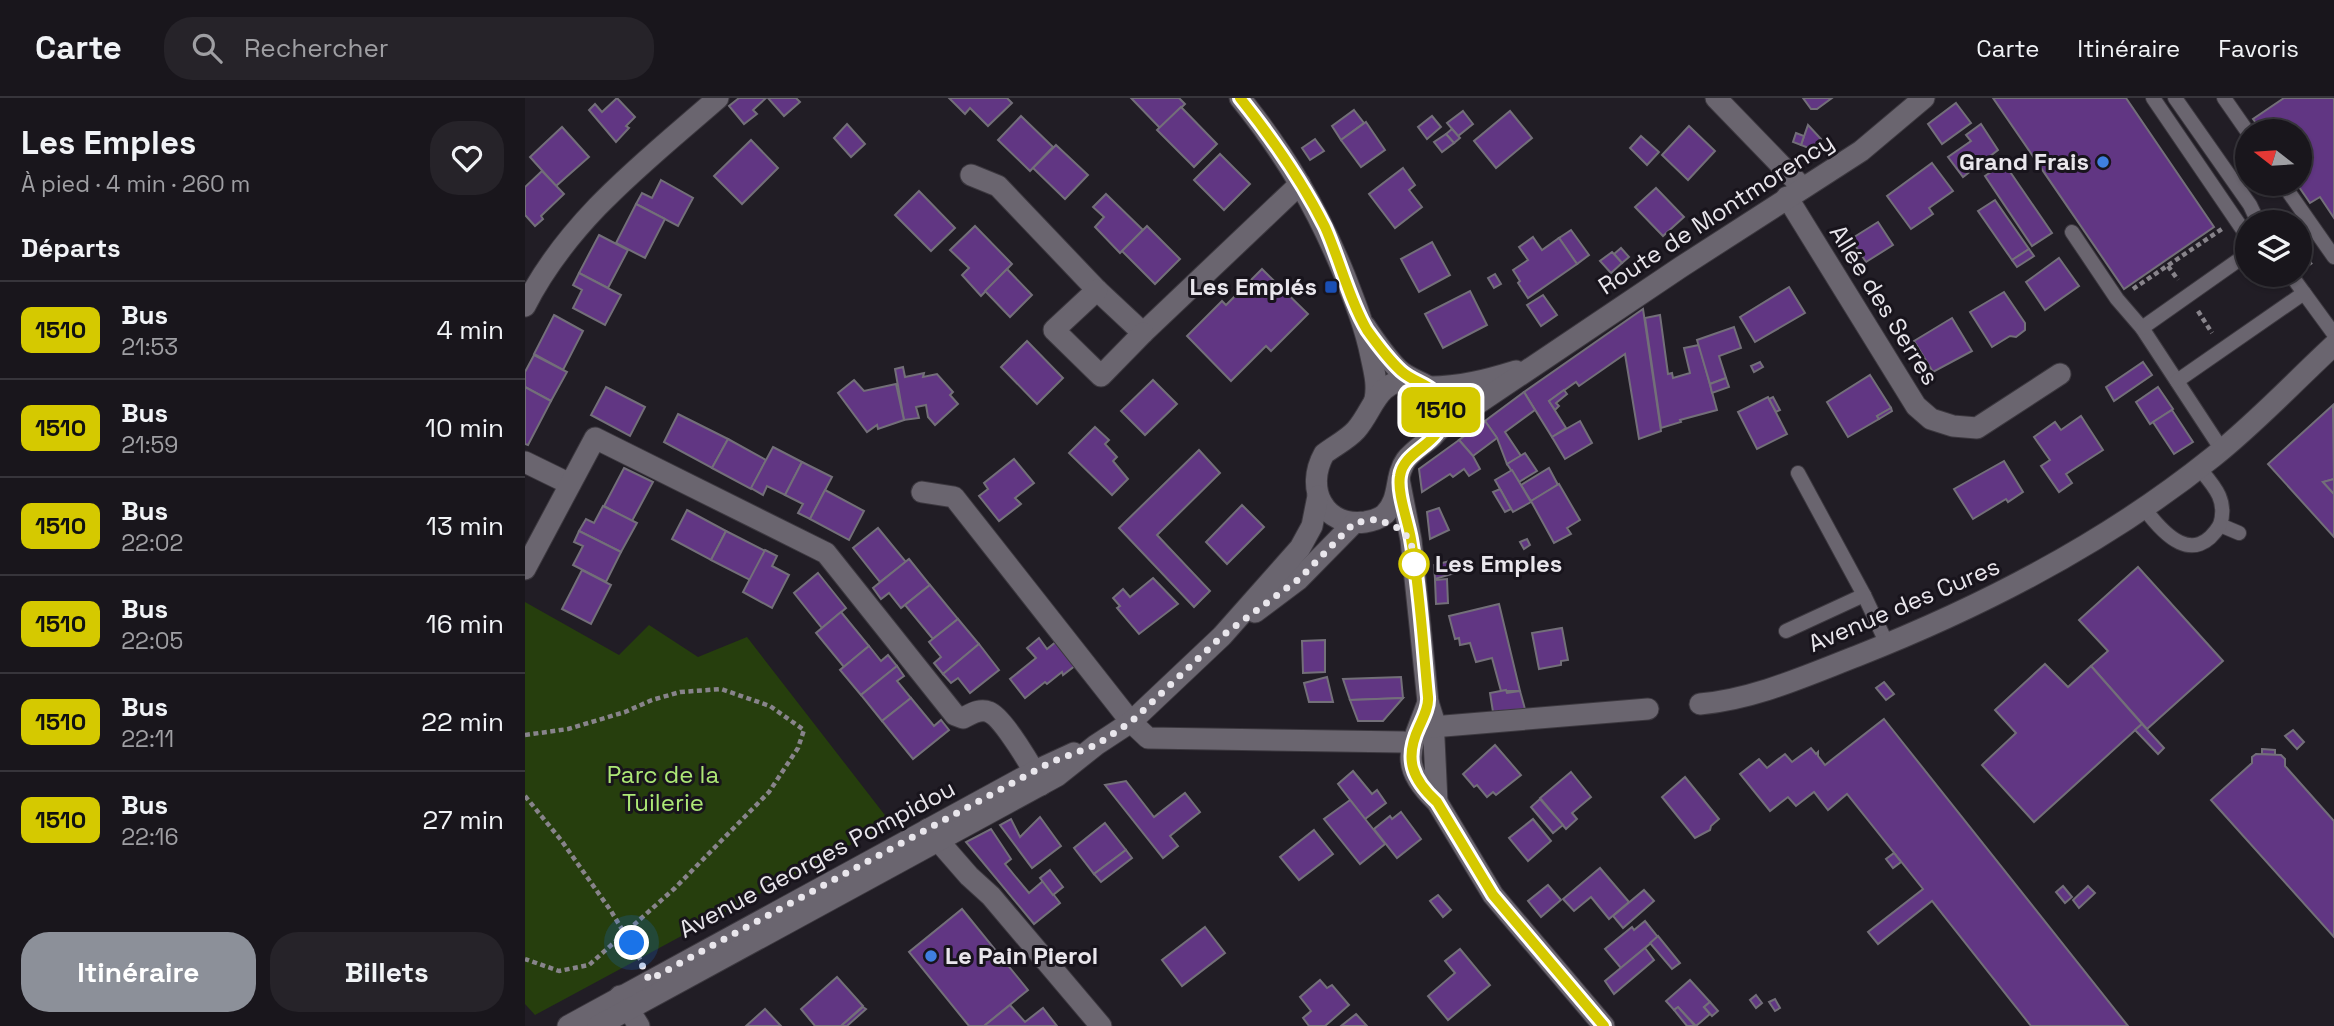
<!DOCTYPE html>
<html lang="fr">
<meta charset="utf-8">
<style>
:root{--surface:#19161c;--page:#262329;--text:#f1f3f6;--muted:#9f9fa3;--line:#37353b;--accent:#8c9099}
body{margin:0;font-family:"Space Grotesk",sans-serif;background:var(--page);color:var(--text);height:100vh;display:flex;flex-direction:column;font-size:26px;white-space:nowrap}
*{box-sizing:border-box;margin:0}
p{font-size:23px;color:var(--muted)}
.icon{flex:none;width:38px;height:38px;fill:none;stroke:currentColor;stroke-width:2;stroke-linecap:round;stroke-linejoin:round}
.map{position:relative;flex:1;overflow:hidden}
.sheet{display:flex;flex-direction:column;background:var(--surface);width:525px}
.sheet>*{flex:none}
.badge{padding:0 14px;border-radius:10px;font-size:24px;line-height:46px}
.needle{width:46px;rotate:287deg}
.controls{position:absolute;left:1710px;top:21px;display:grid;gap:14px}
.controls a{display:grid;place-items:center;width:77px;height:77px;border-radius:50%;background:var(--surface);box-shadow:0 2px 5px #0004,0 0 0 2px var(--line);font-size:35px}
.you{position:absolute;width:35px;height:35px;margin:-18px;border:5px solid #fff;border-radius:50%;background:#1a73e8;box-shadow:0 0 0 10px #1a73e833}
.map>.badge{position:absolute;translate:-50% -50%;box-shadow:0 0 0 4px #fff}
h2{padding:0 21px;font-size:26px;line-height:63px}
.round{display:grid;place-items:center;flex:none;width:74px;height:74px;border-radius:28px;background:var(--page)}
.head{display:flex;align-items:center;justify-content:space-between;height:119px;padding:0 21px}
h1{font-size:33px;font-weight:700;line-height:52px}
.cta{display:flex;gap:14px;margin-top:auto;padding:14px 21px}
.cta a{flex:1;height:80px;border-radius:28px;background:var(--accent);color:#fff;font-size:28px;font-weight:700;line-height:80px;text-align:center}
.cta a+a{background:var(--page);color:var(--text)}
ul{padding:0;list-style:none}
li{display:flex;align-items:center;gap:21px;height:98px;padding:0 21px;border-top:2px solid var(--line)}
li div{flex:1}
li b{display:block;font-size:26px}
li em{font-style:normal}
li .badge{min-width:77px;font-weight:700;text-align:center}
header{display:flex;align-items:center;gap:42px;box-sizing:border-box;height:98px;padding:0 35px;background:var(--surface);border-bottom:2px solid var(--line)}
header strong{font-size:33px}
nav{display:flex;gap:38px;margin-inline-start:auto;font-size:24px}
.search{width:490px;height:63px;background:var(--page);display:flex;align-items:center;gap:18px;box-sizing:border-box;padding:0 24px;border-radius:28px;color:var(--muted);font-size:26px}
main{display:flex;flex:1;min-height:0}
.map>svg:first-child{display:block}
</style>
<header>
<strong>Carte</strong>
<div class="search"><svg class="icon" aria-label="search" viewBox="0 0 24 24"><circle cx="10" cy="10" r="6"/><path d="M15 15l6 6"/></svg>Rechercher</div>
<nav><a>Carte</a><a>Itinéraire</a><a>Favoris</a></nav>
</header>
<main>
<section class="sheet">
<div class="head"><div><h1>Les Emples</h1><p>À pied · 4 min · 260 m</p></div><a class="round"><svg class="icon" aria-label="heart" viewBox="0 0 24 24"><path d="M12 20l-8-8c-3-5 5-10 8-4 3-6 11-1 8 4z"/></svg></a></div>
<h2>Départs</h2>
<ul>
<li><span class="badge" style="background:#d5c900;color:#111">1510</span><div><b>Bus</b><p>21:53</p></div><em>4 min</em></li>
<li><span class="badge" style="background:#d5c900;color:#111">1510</span><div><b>Bus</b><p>21:59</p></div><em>10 min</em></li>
<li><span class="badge" style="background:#d5c900;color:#111">1510</span><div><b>Bus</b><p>22:02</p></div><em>13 min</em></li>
<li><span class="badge" style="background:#d5c900;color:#111">1510</span><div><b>Bus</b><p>22:05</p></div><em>16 min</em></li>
<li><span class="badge" style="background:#d5c900;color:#111">1510</span><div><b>Bus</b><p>22:11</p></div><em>22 min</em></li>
<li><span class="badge" style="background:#d5c900;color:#111">1510</span><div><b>Bus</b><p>22:16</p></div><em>27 min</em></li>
</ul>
<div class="cta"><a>Itinéraire</a><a>Billets</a></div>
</section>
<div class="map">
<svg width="1809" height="928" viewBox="0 0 1809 928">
<rect width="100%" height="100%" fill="#211d25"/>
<polygon fill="#263e0d" points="0,504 94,557 124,527 173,559 222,539 366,725 10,917 0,906"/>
<g fill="#613683" stroke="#736f79" stroke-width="2">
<polygon points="92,0 110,19 101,28 104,30 91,44 64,12 70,6 77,14"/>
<polygon points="214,0 241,0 228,12 232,16 219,26 204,8"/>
<polygon points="243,0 271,0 275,4 259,18"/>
<polygon points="424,0 482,0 487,5 463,28 445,10 440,16"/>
<polygon points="606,0 654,0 660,6 635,30"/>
<polygon points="1278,0 1307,0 1292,11 1286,11"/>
<polygon points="1468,0 1601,0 1689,129 1599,191"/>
<polygon points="1759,0 1809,0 1809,120 1795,99 1785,105 1772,86 1774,86 1774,33 1737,33 1728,21"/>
<polygon points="1431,5 1446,25 1417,46 1403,26"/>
<polygon points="656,9 692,46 669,69 632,32"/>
<polygon points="829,12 839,25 816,42 807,28"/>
<polygon points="938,13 948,26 933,38 922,25"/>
<polygon points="985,13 1007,40 971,70 949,43"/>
<polygon points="496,18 528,49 505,73 473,42"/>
<polygon points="907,18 916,29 902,41 893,29"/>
<polygon points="841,24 860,52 836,69 816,42"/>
<polygon points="322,26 340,46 326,59 309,40"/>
<polygon points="1456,26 1473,52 1438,79 1423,59 1446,43 1441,37"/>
<polygon points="1283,27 1296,41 1291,53 1276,47"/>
<polygon points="1164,28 1190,53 1163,82 1137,57"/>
<polygon points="37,29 64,59 31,88 5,59"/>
<polygon points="927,31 935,40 929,45 921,36"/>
<polygon points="1271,35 1279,38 1276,47 1268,44"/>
<polygon points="921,36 929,45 917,54 909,44"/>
<polygon points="1116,38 1134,54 1122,67 1105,50"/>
<polygon points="790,41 799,53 785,62 777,50"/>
<polygon points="226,42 253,70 217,106 189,78"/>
<polygon points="531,47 563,77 540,101 508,70"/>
<polygon points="695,56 725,86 699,112 669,82"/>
<polygon points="1407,65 1428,93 1404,110 1408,116 1386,131 1362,98"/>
<polygon points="1479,65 1527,135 1507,148 1460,78"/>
<polygon points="878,70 890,87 884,92 897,109 870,130 844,96"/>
<polygon points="17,73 39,96 16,118 18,121 10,128 0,117 0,89"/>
<polygon points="136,82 168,100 153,128 111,106 117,95 127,100"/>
<polygon points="1131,90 1159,119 1138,138 1110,109"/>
<polygon points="394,93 430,130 406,153 370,117"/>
<polygon points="581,96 618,132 595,155 570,129 579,119 568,109"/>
<polygon points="1470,102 1504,151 1487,162 1453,113"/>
<polygon points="111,106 140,121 120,160 91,145"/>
<polygon points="1353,124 1368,147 1341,164 1326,141"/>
<polygon points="450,128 487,166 456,198 437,177 444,170 425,152"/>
<polygon points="622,128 655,161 630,186 597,153"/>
<polygon points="1046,132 1064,157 1052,166 1034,140"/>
<polygon points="74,137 103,152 83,190 54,175"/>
<polygon points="1008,139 1017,152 1034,140 1052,166 1003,200 993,185 995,183 988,172 1003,162 994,149"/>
<polygon points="907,144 925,177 894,194 876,161"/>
<polygon points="1096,150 1104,159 1097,165 1089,156"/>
<polygon points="1504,151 1509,158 1492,169 1487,162"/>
<polygon points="1087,154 1097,165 1086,175 1075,163"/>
<polygon points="1534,160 1554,188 1520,212 1501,184"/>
<polygon points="482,171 507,197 485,219 460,193"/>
<polygon points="737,171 783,216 746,253 741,248 706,283 662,238 697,203 701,207"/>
<polygon points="54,175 96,197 80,227 48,210 57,192 48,187"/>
<polygon points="970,176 976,186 969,190 963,180"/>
<polygon points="1264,189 1280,215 1230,244 1215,219"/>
<polygon points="945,193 962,227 918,250 900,216"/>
<polygon points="1479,194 1500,225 1500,232 1491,239 1485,238 1467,249 1445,214"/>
<polygon points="1018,197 1032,217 1016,228 1002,207"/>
<polygon points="1118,211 1136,333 1114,341 1100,256 1054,288 1051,284 1024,303 1041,330 1027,339 999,294"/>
<polygon points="29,217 58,233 38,272 9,256"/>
<polygon points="1135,217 1143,276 1147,275 1148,280 1165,275 1159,250 1174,247 1192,312 1155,322 1156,324 1136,330 1120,220"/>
<polygon points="1427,220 1447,253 1408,274 1389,243"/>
<polygon points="1209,229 1216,250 1194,258 1201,280 1185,286 1172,242"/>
<polygon points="502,243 538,280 512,306 476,269"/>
<polygon points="9,257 42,274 26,303 0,289 0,274"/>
<polygon points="1235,264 1238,269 1229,274 1226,268"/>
<polygon points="1618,264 1627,277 1589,303 1581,289"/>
<polygon points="378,269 380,279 399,275 398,279 412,276 428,294 425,297 433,306 410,327 403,319 401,307 391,309 394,320 379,322 370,271"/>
<polygon points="1345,277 1366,310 1352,318 1354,321 1323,339 1302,304"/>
<polygon points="1201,280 1204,289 1187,295 1185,286"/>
<polygon points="329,282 339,293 371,286 379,322 353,331 352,327 342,334 313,295"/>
<polygon points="628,282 652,306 620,337 596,313"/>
<polygon points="0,289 26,303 3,347 0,346"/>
<polygon points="81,289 120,309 105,338 66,317"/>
<polygon points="1633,289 1648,311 1625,326 1611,304"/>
<polygon points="1039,292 1042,296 1031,305 1034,308 1030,312 1024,303"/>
<polygon points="999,294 1010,312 980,334 996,358 982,366 972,340 960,323"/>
<polygon points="1243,299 1262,336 1232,351 1213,314"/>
<polygon points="1248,299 1255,312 1251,314 1244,301"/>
<polygon points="1808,307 1809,381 1798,384 1809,396 1809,439 1743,366"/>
<polygon points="1366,310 1367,313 1354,321 1352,318"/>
<polygon points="1647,312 1668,344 1649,356 1628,324"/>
<polygon points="153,316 203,341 187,370 139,344"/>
<polygon points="1556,318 1578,352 1541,376 1547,385 1534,394 1516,368 1525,362 1509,339 1530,324 1536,332"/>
<polygon points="960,323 972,340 948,358 934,342"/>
<polygon points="1055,323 1067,345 1040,361 1027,339"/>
<polygon points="570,329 584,342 580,346 592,359 588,363 603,381 587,397 544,355"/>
<polygon points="203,341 241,362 226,391 187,370"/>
<polygon points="934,342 948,358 955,371 944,378 939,371 928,379 925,376 897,394 894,371"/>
<polygon points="248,349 277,364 260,397 242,388 238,397 226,390"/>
<polygon points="674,352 695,375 632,437 685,493 669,509 594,430"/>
<polygon points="1000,355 1012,373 994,384 982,366"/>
<polygon points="489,361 509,385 490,400 496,406 474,423 454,398 463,391 459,385"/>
<polygon points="1479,363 1498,394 1483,404 1481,401 1448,421 1429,391"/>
<polygon points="277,364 307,379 285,421 273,415 278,406 260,397"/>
<polygon points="99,370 128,384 107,423 79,408"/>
<polygon points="1024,370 1033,387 1006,403 996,387"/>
<polygon points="987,372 1006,404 988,414 970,382"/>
<polygon points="1809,381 1809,396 1798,384"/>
<polygon points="1034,386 1055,422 1042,430 1046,436 1029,445 1006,403"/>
<polygon points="975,391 986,411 980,414 968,394"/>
<polygon points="300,392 339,413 324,442 285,421"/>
<polygon points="717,407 739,429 702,466 681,444"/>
<polygon points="78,408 112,425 96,454 54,433 61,421 69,425"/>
<polygon points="914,410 924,432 905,441 902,414"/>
<polygon points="162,412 201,433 186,462 147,441"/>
<polygon points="353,430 381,464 355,484 328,450"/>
<polygon points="54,433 96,454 81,484 48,467 58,448 49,444"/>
<polygon points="201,433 240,453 225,482 186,462"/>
<polygon points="1002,441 1005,447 999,451 995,444"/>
<polygon points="240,452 252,458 247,468 264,477 247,510 218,494"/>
<polygon points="384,461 405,487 376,510 364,495 356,501 348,490"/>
<polygon points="929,462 933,474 910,481 909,467"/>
<polygon points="1613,469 1698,563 1622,631 1566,568 1583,553 1554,522"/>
<polygon points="57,472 86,487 66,526 37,511"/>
<polygon points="293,475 321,510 297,530 269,495"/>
<polygon points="628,480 653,506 614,536 592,510 595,508 588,500 598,491 605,499"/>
<polygon points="922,481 923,505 911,506 910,482"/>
<polygon points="405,487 433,521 408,541 380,507"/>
<polygon points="974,506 975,510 995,593 976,593 967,560 951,564 945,545 935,547 934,540 930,541 924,518"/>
<polygon points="316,514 344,548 319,569 291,535"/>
<polygon points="433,521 454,546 418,576 409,565 416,559 404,544"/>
<polygon points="1037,530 1043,562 1036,563 1036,567 1014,571 1007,535"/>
<polygon points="514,540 522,551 532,543 551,567 538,577 537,574 522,586 520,584 500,600 485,581 511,560 502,550"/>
<polygon points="800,542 800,574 778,575 777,543"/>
<polygon points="454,546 474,572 445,595 433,580 426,585 418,576"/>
<polygon points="344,548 356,563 363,557 372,568 336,597 315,572"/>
<polygon points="1520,566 1543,589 1566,568 1617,626 1509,724 1457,667 1491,635 1470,612"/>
<polygon points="372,568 379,578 372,583 386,600 357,623 336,597"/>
<polygon points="802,579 808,604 784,604 779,585"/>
<polygon points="876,579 878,600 825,602 818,581"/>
<polygon points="1359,584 1369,596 1361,602 1351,590"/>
<polygon points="981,592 982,595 995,593 1000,611 968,614 965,595"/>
<polygon points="386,600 409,628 416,622 424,632 388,661 357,623"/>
<polygon points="878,600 858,623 833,623 825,602"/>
<polygon points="1359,621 1603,928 1506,928 1407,803 1353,846 1343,834 1398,791 1322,696 1303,712 1289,694 1271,708 1263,699 1245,713 1215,676 1234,661 1242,670 1260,656 1267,664 1286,650 1291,656 1293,654 1293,658 1300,667"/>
<polygon points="1617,626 1639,650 1633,656 1610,632"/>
<polygon points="1768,632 1779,644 1772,651 1760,638"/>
<polygon points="970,647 996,677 971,697 968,694 962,699 952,687 949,689 938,676"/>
<polygon points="1737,651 1750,652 1750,657 1737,656"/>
<polygon points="1731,656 1756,657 1760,661 1760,668 1809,723 1809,839 1686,702 1727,665 1727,659"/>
<polygon points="828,673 847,696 852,692 861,705 840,721 813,686"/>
<polygon points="1046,674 1066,699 1047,715 1052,721 1041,731 1015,700"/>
<polygon points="1160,679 1194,721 1186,728 1185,732 1170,740 1137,699"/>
<polygon points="601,683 629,719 660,695 675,714 645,738 653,748 638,760 580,687"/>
<polygon points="1015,701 1038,727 1028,735 1006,709"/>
<polygon points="825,702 860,746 835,766 799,721"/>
<polygon points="876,714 896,741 872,760 849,731 865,718 867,721"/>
<polygon points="515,719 536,748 507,770 475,727 486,721 495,739"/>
<polygon points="1008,721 1026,743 1003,763 984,740"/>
<polygon points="580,725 601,752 569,776 549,750"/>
<polygon points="466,731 486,761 480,766 504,795 518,783 535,805 509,826 441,744"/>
<polygon points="789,732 808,756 774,782 755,759"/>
<polygon points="601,752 607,760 576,784 569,776"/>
<polygon points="1369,755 1376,764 1368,770 1361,761"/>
<polygon points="1075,770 1104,804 1084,821 1066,799 1049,813 1038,801"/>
<polygon points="525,772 538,789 528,797 515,780"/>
<polygon points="1023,787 1036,802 1016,819 1003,803"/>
<polygon points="1538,788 1547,799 1540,805 1531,794"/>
<polygon points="1563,788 1570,795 1554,810 1548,802"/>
<polygon points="1119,792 1129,803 1098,830 1088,818"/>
<polygon points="913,797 926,812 918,819 905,803"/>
<polygon points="437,811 503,892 459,928 444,928 384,854"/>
<polygon points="1120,823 1133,839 1096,870 1080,851 1107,829 1109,832"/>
<polygon points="680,829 700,855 657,888 637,862"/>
<polygon points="1133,838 1155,865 1147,871 1125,845"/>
<polygon points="1120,850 1129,862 1089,896 1080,883"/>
<polygon points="935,851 965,887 923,922 903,898 930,875 920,863"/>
<polygon points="312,879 338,908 316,928 290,928 276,911"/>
<polygon points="795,882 802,890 807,887 824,907 800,928 784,928 778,920 786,913 775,899"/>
<polygon points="1165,882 1185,904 1179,909 1185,916 1171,928 1153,909 1149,912 1141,903"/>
<polygon points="1231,897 1237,905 1231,910 1225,902"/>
<polygon points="1250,901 1255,910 1250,913 1244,904"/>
<polygon points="1185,904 1193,913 1187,918 1179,909"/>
<polygon points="485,907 500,924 518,910 532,928 459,928"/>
<polygon points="338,909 341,911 322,928 316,928"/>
<polygon points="1153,909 1170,928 1162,928 1149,912"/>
<polygon points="240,911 256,928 221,928"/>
<polygon points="831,916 842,928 816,928"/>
</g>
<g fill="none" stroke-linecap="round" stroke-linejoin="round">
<g stroke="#3c383f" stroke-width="16">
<g id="lane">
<polyline points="1628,0 1722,138"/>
<polyline points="1650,0 1725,107 1733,124"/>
<polyline points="1699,0 1722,33"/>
<polyline points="1758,86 1809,159"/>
<polyline points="1547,134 1592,201 1617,230 1697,352"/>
<polyline points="1766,177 1779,195"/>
<polyline points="1617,230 1722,156"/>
<polyline points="1652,283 1779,195 1809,236"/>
<path d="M1674,370C1689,388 1703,402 1695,427L1714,435"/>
<polyline points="1273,375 1339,497 1362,546"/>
<path d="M1619,410C1639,437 1669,469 1695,427"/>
<polyline points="1261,533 1339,497"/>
</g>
</g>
<g stroke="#3c383f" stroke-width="23">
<g id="street">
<polyline points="1191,0 1278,90"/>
<polyline points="446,77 473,88 572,192 618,235 775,86"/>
<polyline points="1262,99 1391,308 1406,321 1428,328 1452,330 1535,276"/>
<polyline points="572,192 529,232 576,278 618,235"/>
<path d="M0,208C44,121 121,63 193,0"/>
<polyline points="0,364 45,386"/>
<polyline points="874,381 886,442 903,604 908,620 912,704"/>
<polyline points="397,394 429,399 606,624 623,640 878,644 886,648"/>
<path d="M0,471L70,340L301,455L430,617L438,620C446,616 455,610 464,614C478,619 509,672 516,687"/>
<path d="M903,604C887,649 871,666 912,704L968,797L1079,928"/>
<path d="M1175,606C1230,601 1280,578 1332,558C1459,508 1581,445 1688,359C1731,325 1769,284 1809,247"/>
<polyline points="895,630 1123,611"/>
<polyline points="403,731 444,778 466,798 576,928"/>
<polyline points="95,898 114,928"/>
</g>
</g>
<g stroke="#3c383f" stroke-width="23">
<g id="secondary">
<path d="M715,0C760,56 792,110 819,176C830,204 840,229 846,258C849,273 853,286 850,301"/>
<path d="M840,228C850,243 860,258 873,271C887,285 907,283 914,302C928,338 897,341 881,362C869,379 876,400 860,416C854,421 847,423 840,424C798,429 780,390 799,356C809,348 822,342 831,332C850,310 850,284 886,281"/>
<path d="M905,289C935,289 962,282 991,273"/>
<polyline points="915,331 1156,169 1336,53 1399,0"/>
<polyline points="730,514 774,481 829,425"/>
<polyline points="43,928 510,673 549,655"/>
<polyline points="73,928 532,678 571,647 606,624 697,538 775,450 787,428 793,398"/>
</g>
</g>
<g stroke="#88848b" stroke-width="4.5" stroke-dasharray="5 3.5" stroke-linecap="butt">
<polyline points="1774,150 1786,167"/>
<polyline points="1643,168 1653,182"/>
<polyline points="1608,191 1697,131"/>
<polyline points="1673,213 1687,235"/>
<polyline points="0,637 43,631 100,614 127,602 155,594 196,591 245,608 279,632 273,650 244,694 150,790 64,867 34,873 0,861"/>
<polyline points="0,698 36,742 86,813 116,863"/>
</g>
<use href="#lane" stroke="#6a656f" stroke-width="14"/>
<use href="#street" stroke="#6a656f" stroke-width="21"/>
<use href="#secondary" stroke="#6a656f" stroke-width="21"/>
</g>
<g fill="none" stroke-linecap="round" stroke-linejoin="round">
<g stroke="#fff" stroke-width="16">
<path id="line" d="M715,0C747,40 777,83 800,129C814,160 825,204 842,232C852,246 863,261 876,273C894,289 914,284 917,315C920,347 879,350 875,378C872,395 883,423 886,441C895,493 898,547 903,599C904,609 898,620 894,629C879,661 887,681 912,704L968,797L1079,928"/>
</g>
<use href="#line" stroke="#d5c900" stroke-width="10"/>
<polyline stroke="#e9e6ec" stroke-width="7" stroke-dasharray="0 12.6" points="107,845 124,882 526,664 571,647 606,624 697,538 774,481 829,425 852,421 871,429 886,442 889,469 889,466"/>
</g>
<g fill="#3f7fe0" stroke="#18141c" stroke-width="2.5">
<circle cx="1578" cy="64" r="7"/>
<circle cx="406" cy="858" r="7"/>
</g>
<rect fill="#1a4fb4" stroke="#18141c" stroke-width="2.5" x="799" y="182" width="14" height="14" rx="3.5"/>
<circle fill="#fff" stroke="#d5c900" stroke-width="3.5" cx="889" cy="466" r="14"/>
<g text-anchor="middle" stroke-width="6" stroke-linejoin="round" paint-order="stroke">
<g font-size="24" font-weight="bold" fill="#e9e6ec" stroke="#18141c" text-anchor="end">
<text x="1564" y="72">Grand Frais</text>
<text x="792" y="197">Les Emplés</text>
<text x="420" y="866" text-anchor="start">Le Pain Pierol</text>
</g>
<g font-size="24" fill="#e9e6ec" stroke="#18141c">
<text transform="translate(1191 116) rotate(-33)" y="8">Route de Montmorency</text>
<text transform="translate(1359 207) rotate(58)" y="8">Allée des Serres</text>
<text transform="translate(1379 507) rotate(-23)" y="8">Avenue des Cures</text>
<text transform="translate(292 761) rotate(-28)" y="8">Avenue Georges Pompidou</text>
</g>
<g font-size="24" font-weight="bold" fill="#e9e6ec" stroke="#18141c" text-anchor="start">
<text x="910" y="474">Les Emples</text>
</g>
<g font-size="24" fill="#ade876" stroke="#18141c">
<text x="138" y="685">Parc de la<tspan x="138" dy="28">Tuilerie</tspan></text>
</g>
</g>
</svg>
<div class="controls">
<a><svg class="needle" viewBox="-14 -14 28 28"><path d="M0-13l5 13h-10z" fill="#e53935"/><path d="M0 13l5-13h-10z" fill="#9f9fa3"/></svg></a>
<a><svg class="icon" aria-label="layers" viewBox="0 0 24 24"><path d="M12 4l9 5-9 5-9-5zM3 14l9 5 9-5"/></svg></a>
</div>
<div class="you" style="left:107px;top:845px"></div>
<b class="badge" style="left:916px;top:312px;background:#d5c900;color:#111">1510</b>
</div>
</main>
